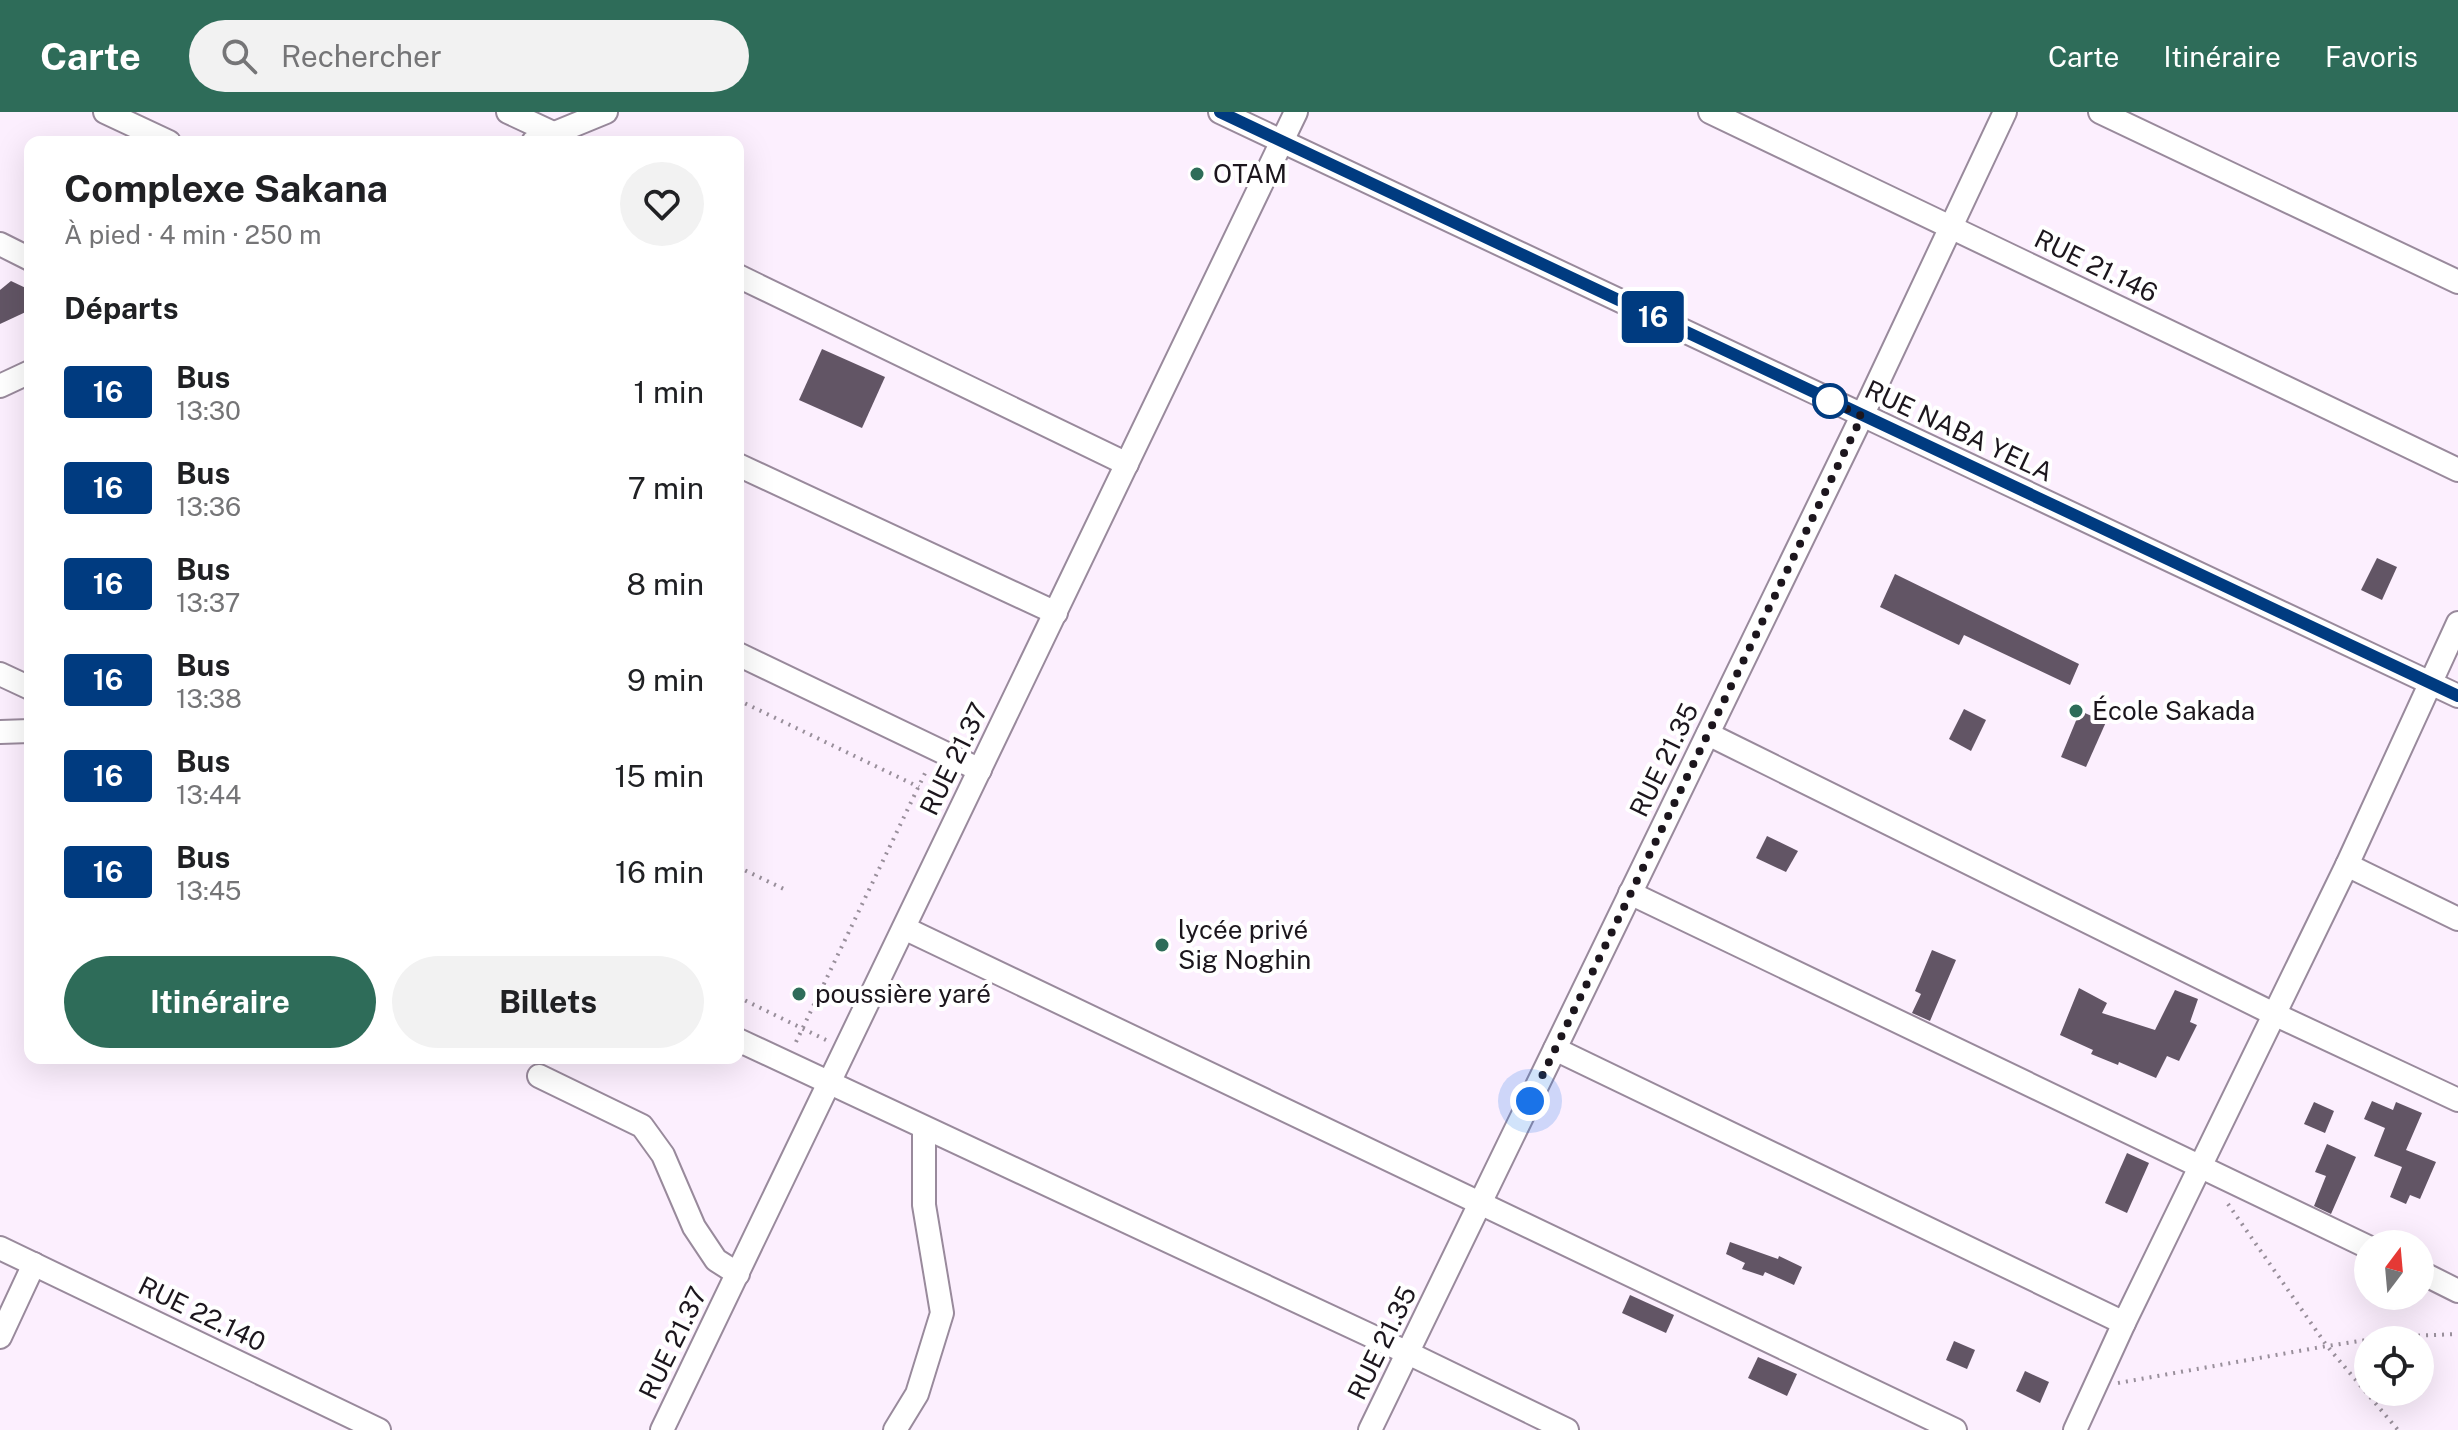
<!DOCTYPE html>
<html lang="fr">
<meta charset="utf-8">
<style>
:root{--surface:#fff;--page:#f2f2f2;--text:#202124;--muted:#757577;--accent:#2e6c59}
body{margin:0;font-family:"Public Sans",sans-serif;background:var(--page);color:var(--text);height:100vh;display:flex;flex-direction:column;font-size:30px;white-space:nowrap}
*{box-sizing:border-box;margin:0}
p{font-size:26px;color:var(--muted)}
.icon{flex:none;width:44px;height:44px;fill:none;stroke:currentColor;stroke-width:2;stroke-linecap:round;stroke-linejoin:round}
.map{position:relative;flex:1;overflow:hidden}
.details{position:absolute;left:24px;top:24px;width:720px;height:928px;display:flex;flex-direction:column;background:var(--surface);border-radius:16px;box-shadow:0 8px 32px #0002}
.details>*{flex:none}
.badge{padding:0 16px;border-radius:6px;font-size:28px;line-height:52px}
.needle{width:52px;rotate:16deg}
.tools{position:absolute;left:2354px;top:1118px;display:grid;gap:16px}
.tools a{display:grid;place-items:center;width:80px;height:80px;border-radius:50%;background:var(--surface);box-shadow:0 8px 32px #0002;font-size:40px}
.you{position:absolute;width:40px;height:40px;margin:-20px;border:6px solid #fff;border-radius:50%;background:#1a73e8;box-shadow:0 0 0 12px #1a73e833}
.map>.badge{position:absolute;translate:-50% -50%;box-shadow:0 0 0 4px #fff}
h2{padding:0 40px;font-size:30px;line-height:72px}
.round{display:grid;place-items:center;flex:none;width:84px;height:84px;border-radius:42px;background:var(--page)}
.summary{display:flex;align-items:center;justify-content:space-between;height:136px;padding:0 40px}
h1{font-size:38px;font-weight:700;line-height:60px}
.primary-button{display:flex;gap:16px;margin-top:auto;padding:16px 40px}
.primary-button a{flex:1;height:92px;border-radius:48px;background:var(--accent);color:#fff;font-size:32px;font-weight:700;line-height:92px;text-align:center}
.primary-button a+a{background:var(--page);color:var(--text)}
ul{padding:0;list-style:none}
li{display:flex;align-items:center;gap:24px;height:96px;padding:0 40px}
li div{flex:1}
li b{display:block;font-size:30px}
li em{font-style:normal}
li .badge{min-width:88px;font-weight:700;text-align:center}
header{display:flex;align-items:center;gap:48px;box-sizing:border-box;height:112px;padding:0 40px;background:var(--accent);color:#fff}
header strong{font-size:38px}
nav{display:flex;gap:44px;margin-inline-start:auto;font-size:28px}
.search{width:560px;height:72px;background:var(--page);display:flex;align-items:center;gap:20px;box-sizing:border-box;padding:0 28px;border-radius:44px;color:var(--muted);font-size:30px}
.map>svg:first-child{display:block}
</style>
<header>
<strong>Carte</strong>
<div class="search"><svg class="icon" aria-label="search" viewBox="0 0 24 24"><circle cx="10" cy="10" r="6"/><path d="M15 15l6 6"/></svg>Rechercher</div>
<nav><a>Carte</a><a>Itinéraire</a><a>Favoris</a></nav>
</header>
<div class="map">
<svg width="2458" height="1318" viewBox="0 0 2458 1318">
<rect width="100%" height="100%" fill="#fceffe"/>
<g fill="#625565">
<polygon points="11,169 30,178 30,198 0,212 0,178"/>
<polygon points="822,237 885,265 862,316 799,288"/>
<polygon points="2377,446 2397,455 2382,488 2361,478"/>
<polygon points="1895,462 2079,552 2070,573 1964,523 1959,533 1880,495"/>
<polygon points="1964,597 1986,608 1971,639 1949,627"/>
<polygon points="2080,599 2106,610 2086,655 2061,645"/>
<polygon points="1767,724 1798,739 1786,760 1756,746"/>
<polygon points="1932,838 1956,848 1930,909 1912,901 1921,882 1915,879"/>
<polygon points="2079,876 2107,891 2102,901 2155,918 2175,878 2198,887 2190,910 2197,913 2179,949 2167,944 2156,966 2119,950 2118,953 2091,942 2093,938 2060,923"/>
<polygon points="2372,989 2393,998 2396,990 2422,1001 2406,1038 2436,1050 2420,1087 2410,1083 2406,1092 2390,1085 2402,1055 2374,1044 2385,1016 2364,1007"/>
<polygon points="2314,990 2334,999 2325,1021 2304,1012"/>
<polygon points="2327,1032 2356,1045 2331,1102 2314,1094 2326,1064 2315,1060"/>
<polygon points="2127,1041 2149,1051 2127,1101 2105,1091"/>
<polygon points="1730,1130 1778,1147 1779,1144 1802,1155 1794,1173 1765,1160 1763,1164 1742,1157 1745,1151 1726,1142"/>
<polygon points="1630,1183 1674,1203 1666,1221 1622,1201"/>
<polygon points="1954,1229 1975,1238 1967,1257 1946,1248"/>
<polygon points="1758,1245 1797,1262 1787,1284 1748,1266"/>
<polygon points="2025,1259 2049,1270 2040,1291 2016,1279"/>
</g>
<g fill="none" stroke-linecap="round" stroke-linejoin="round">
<g stroke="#998a9c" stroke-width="26">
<g id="minor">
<polyline points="105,0 169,30"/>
<polyline points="508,0 553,21"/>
<polyline points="1220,0 2458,584"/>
<polyline points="1710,0 2458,358"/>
<polyline points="2100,0 2458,170"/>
<polyline points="533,30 606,0"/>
<polyline points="0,132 30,147"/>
<polyline points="738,164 1127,352"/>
<polyline points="0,274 30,260"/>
<polyline points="738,353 1056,501"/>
<polyline points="738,542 980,658"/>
<polyline points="0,562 30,576"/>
<polyline points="0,620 30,619"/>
<polyline points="1708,622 2274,902 2458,988"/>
<polyline points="2347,753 2458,807"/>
<polyline points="1630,781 2368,1135"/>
<polyline points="904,816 1955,1318"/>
<polyline points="738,928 1408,1241 1567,1318"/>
<polyline points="1555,937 2124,1211"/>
<polyline points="539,964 642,1014 663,1043 694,1115 716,1148 738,1162"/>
<polyline points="0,1136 379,1318"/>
<polyline points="2420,1160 2458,1179"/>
<polyline points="0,1225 34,1152"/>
<polyline points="662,1318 1296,0"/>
<polyline points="895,1318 917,1282 942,1201 924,1093 924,1016"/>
<polyline points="1370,1318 1862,304 2005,0"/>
<polyline points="2075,1318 2124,1211 2347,753 2458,511"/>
</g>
</g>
<g stroke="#998f9b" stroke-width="4" stroke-dasharray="2 6" stroke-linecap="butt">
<polyline points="738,588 919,675"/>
<polyline points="738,755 788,779"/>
<polyline points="738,885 826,928"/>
<polyline points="796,930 927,657"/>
<polyline points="2228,1092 2327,1234 2398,1318"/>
<polyline points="2118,1271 2327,1234 2386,1225 2458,1222"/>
</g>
<use href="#minor" stroke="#fff" stroke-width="22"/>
</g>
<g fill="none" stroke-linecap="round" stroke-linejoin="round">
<g stroke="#fff" stroke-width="18">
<polyline id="line" points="1220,0 2458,584"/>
</g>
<use href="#line" stroke="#003b80" stroke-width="12"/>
<polyline stroke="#1c161d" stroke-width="8" stroke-dasharray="0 14.4" points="1530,989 1862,304 1824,286 1830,289"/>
</g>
<g fill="#2e6c59" stroke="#fff" stroke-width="3">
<circle cx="1197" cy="62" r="8"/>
<circle cx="2076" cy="599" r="8"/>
<circle cx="1162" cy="833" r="8"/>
<circle cx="799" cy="882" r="8"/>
</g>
<circle fill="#fff" stroke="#003b80" stroke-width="4" cx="1830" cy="289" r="16"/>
<g text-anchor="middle" stroke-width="8" stroke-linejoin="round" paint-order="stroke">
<g font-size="26" fill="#1c161d" stroke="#fff" text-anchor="start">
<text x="1213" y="71">OTAM</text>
<text x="2092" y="608">École Sakada</text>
<text x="1178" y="827">lycée privé<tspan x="1178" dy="30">Sig Noghin</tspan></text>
<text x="815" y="891">poussière yaré</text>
</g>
<g font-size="26" fill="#1c161d" stroke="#fff">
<text transform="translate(2096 154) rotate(26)" y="9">RUE 21.146</text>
<text transform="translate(1959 319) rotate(25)" y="9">RUE NABA YELA</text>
<text transform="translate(954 647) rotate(-64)" y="9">RUE 21.37</text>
<text transform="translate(1664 648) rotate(-64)" y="9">RUE 21.35</text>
<text transform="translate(202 1202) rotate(26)" y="9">RUE 22.140</text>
<text transform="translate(673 1231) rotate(-64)" y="9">RUE 21.37</text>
<text transform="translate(1382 1231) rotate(-64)" y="9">RUE 21.35</text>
</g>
</g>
</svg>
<div class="tools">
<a><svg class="needle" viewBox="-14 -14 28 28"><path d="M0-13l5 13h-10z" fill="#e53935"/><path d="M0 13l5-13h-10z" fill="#757577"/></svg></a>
<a><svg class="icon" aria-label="locate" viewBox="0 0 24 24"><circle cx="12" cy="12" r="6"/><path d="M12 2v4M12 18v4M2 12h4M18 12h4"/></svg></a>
</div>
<div class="you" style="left:1530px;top:989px"></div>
<b class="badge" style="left:1653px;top:205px;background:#003b80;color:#fff">16</b>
<section class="details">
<div class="summary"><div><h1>Complexe Sakana</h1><p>À pied · 4 min · 250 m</p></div><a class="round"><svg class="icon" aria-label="heart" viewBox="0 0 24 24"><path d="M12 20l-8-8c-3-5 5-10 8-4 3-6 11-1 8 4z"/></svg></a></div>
<h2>Départs</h2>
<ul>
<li><span class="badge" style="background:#003b80;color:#fff">16</span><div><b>Bus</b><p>13:30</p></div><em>1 min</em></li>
<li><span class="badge" style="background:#003b80;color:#fff">16</span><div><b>Bus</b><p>13:36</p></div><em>7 min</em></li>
<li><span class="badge" style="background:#003b80;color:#fff">16</span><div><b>Bus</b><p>13:37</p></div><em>8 min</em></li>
<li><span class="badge" style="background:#003b80;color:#fff">16</span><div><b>Bus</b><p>13:38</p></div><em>9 min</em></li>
<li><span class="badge" style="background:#003b80;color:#fff">16</span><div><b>Bus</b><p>13:44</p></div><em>15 min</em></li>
<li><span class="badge" style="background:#003b80;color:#fff">16</span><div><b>Bus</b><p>13:45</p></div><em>16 min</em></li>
</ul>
<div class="primary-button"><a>Itinéraire</a><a>Billets</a></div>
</section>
</div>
